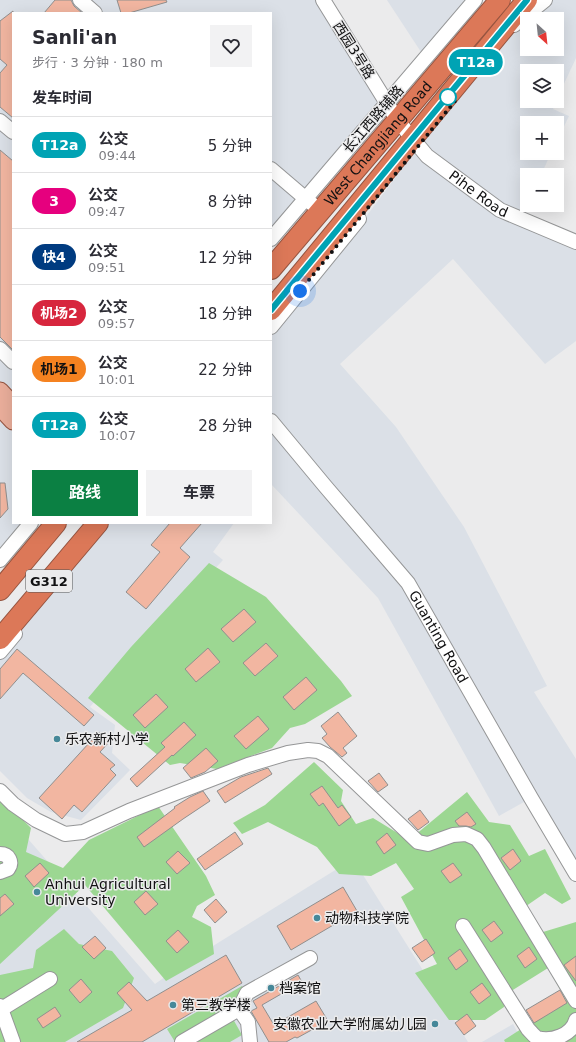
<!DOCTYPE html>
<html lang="zh">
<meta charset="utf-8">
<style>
:root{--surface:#fff;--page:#f2f2f3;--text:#2b2b33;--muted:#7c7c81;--line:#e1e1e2;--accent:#0b8043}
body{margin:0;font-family:"DejaVu Sans","Noto Sans SC",sans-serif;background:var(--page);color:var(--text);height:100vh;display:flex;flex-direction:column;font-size:15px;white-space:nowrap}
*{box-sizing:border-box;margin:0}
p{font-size:13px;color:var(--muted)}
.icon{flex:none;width:22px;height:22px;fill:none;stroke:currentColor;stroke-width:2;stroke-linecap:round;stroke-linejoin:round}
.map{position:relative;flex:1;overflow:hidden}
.drawer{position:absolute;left:12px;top:12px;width:260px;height:512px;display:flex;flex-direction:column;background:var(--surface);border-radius:0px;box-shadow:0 4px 16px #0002}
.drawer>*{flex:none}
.badge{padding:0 8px;border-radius:13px;font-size:14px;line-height:26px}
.needle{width:26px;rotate:153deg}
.controls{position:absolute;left:520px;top:12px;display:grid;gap:8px}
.controls a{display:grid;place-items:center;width:44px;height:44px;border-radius:0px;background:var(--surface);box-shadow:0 4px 16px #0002;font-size:20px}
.you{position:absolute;width:20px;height:20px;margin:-10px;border:3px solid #fff;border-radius:50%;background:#1a73e8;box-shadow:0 0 0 6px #1a73e833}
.map>.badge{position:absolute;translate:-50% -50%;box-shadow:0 0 0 2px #fff}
h2{padding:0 20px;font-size:15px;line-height:36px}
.round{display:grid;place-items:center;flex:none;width:42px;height:42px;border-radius:0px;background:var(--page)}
.headline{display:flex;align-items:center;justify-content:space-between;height:68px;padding:0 20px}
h1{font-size:19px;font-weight:700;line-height:30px}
.action{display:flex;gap:8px;margin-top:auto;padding:8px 20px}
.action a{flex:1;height:46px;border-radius:0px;background:var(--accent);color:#fff;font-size:16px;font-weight:700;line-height:46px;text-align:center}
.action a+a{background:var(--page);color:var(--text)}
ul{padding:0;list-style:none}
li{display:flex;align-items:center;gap:12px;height:56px;padding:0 20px;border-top:1px solid var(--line)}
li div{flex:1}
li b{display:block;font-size:15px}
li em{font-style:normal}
li .badge{min-width:44px;font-weight:700;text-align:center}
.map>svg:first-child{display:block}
</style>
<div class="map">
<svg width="576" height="1042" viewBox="0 0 576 1042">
<rect width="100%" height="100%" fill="#ebebec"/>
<g fill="#dbe0e7" fill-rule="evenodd">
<polygon points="0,0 323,0 387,103 271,239 271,13 13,13 13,405 0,391 0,131 5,125 0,121"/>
<polygon points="387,0 468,0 423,55"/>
<path d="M545,0H576V58L557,99V71H527V101H556L553,109L569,116L557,141V123H527V153H551L541,175H527V205L521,218L576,242V341L545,364L453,259L340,364L396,427L464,527L547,686L534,692L576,759V874L531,798L499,816L378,598L271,484V337L353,234L419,146L516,24ZM527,19H557V49H527Z"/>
<polygon points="0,407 13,421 13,523 31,523 0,560"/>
<polygon points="110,523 234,523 213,552 223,560 147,641 90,707 115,725 112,753 130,770 81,820 51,812 27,798 0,771 0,654 66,573"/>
<polygon points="0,807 155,984 176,969 353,859 468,1042 0,1042"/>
<polygon points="513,1024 523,1042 482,1042"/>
</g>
<g fill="#9cd792">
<polygon points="209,563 266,597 341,681 352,696 305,724 290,728 272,748 217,769 180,763 170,765 88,698 131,647"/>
<polygon points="314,762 343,790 341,801 356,824 373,818 409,840 467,792 489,822 510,825 529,856 545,849 571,899 562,904 545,893 516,913 523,921 543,932 576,922 576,1042 505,1042 504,1040 566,1000 548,968 508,993 504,1007 485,1020 449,1020 415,973 437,964 401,897 414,889 396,863 371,876 339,874 317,847 268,822 242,834 233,823 265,805"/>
<polygon points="0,797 31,828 26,852 63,868 89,840 158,806 206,876 215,895 197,906 192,917 211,927 214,954 166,981 85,885 0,964"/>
<polygon points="64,929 79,944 112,951 134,978 123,1008 65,1042 0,1042 0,975 33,968 36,950"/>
<polygon points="242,986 245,991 237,1005 175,1042 167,1029"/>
<polygon points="233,1019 242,1035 230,1042 195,1042"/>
</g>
<g fill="#f2b6a1" stroke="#908f8e">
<polygon points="55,0 71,0 74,6 82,13 44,13"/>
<polygon points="117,0 166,0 167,2 129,13 121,13"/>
<polygon points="13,11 13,118 0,107 0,73 7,65 0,59 0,21"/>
<polygon points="0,150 13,161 13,350 0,337"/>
<polygon points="0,483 5,483 8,509 0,518"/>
<polygon points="170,523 202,523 180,548 190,557 146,609 126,592 160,552 151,545"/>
<polygon points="244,609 256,622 233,642 221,629"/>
<polygon points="266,643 278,656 255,676 243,663"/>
<polygon points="208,648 220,662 196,682 185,669"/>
<polygon points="17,649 94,715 84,726 23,673 0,699 0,669"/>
<polygon points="306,677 317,690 294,710 283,697"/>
<polygon points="156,694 168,707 145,728 133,715"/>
<polygon points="338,712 357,736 343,748 347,753 342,757 330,747 322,738 327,734 321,726"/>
<polygon points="258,716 269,729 246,749 234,736"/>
<polygon points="184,722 196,735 173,756 172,755 137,787 130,779 165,747 161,743"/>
<polygon points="99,732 110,741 100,752 115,765 110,769 116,775 82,812 74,805 62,819 39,798"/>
<polygon points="206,748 218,761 205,772 191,778 183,768"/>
<polygon points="268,768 272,774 225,803 217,791 241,777"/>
<polygon points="379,773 388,785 378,792 368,781"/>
<polygon points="322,786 338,808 342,805 351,817 339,826 323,803 319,806 310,794"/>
<polygon points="203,791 210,801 183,819 144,847 137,837 175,808 174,807 190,797"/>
<polygon points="420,810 429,822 418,830 408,819"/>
<polygon points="467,812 476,824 471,827 466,826 459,826 455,821"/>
<polygon points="235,832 243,844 205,870 197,859"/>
<polygon points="387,833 396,845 384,854 376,842"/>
<polygon points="513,849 521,861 510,870 501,858"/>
<polygon points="178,851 190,863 177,874 166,862"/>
<polygon points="40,863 49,873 34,887 25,876"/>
<polygon points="453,863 462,875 450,883 441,871"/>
<polygon points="343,887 357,911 291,950 277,926"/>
<polygon points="146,891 158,904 145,915 134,902"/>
<polygon points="5,894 14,904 0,916 0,898"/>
<polygon points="216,899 227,912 215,923 204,910"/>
<polygon points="494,921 503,933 491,942 482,930"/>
<polygon points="178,930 189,942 177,953 166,941"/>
<polygon points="95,936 106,948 94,959 82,947"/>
<polygon points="426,939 435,953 422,962 412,948"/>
<polygon points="529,947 537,959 525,968 517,956"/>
<polygon points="460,949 468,961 456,970 448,958"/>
<polygon points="226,955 242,983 169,1026 142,1042 77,1042 132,1010 117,993 129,982 147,1001"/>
<polygon points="576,956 576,981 564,965"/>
<polygon points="298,975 302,982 262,1005 274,1025 316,1001 328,1021 297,1038 295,1037 286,1042 269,1042 251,1011 257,1008 253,1001"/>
<polygon points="81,979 92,992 80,1003 69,990"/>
<polygon points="482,983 491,995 479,1004 470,992"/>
<polygon points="560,990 567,1003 534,1023 526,1010"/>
<polygon points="55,1007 61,1016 43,1028 37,1019"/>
<polygon points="467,1014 476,1026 464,1035 455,1023"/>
</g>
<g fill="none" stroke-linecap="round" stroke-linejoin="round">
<g stroke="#959697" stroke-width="16">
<g id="minor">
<polyline points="80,0 95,13"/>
<path id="s1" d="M323,0L398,121L427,156L500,210L576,242"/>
<polyline points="514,25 545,0"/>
<polyline points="0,121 13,132"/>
<polyline points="271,169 312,204"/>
<polyline points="271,239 475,0"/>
<polyline points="271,327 359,219"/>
<polyline points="0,349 13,362"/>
<path id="s2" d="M271,421L325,486L408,583L531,798L576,874"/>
<polyline points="0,560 31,523"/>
<polyline points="0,652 15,634"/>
<polyline points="0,791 13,804 36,820 65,834 83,832 129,811 248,765 288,753 308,750 318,751 328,756 418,842 428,844 453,835 466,834 477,839 484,848 576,1001"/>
<path d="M0,854C9,854 13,862 8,869L0,872"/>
<path d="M463,926L528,1029C531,1032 534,1036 537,1038C552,1042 572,1035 576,1020"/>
<polyline points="0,1006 13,1042"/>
<polyline points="239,1009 248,1022 250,1042"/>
<polyline points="0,1010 50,979"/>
<polyline points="182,1042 239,1009 247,993 310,958"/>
</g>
</g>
<g stroke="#955440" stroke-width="19">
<g id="major">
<polyline points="0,391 13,405"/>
<polyline points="0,407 13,421"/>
</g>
</g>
<g stroke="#955440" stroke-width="22">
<g id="highway">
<path id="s3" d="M271,269L500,0"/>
<polyline points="271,310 527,0"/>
<polyline points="0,590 56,523"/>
<polyline points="0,639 98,523"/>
</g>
</g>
<use href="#minor" stroke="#fff" stroke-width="14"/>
<use href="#major" stroke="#eaae9b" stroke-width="17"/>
<use href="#highway" stroke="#dc7858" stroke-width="20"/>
</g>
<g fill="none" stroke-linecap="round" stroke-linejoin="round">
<g stroke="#fff" stroke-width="9">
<polyline id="line" points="271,310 527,0"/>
</g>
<use href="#line" stroke="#00a3b4" stroke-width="6"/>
<polyline stroke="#111112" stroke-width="4" stroke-dasharray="0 7.2" points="300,291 455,101 448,97"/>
</g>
<circle fill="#fff" stroke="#00a3b4" stroke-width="2" cx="448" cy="97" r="8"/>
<g fill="#468899" stroke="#ebebec" stroke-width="1.5">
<circle cx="57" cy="739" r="4"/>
<circle cx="37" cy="892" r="4"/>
<circle cx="317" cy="918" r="4"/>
<circle cx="271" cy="988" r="4"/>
<circle cx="173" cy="1005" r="4"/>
<circle cx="435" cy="1024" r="4"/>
</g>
<g text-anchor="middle" stroke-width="3" stroke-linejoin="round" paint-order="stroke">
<rect fill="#ebebec" stroke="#525253" stroke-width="1" x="26" y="570" width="46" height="22" rx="3"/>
<g font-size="13" font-weight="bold" fill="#111112">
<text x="49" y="586">G312</text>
</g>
<g font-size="14" fill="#111112" stroke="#ebebec">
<text transform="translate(354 50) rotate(58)" y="5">西园3号路</text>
<text transform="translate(373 119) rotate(-49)" y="5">长江西路辅路</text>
<text dy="5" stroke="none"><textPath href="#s3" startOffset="165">West Changjiang Road</textPath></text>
<text dy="5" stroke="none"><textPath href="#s1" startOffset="252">Pihe Road</textPath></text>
<text dy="5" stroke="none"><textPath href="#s2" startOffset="274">Guanting Road</textPath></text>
</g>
<g font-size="14" fill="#111112" stroke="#ebebec" text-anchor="start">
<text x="65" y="744">乐农新村小学</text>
<text x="45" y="889">Anhui Agricultural<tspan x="45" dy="16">University</tspan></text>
<text x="325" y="923">动物科技学院</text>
<text x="279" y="993">档案馆</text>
<text x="181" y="1010">第三教学楼</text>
<text x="427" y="1029" text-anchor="end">安徽农业大学附属幼儿园</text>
</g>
</g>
</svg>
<div class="controls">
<a><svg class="needle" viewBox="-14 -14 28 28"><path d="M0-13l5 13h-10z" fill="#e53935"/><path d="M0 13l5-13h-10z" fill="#7c7c81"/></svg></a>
<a><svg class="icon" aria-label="layers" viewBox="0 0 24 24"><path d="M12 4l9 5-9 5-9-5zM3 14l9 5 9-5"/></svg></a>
<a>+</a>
<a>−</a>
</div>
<div class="you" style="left:300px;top:291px"></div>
<b class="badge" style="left:476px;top:62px;background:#00a3b4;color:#fff">T12a</b>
<section class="drawer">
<div class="headline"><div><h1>Sanli'an</h1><p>步行 · 3 分钟 · 180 m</p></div><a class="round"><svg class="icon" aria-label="heart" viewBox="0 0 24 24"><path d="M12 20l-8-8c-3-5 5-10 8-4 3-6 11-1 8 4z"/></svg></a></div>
<h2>发车时间</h2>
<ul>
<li><span class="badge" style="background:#00a3b4;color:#fff">T12a</span><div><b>公交</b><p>09:44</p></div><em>5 分钟</em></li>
<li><span class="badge" style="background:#e6007e;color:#fff">3</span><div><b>公交</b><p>09:47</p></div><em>8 分钟</em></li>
<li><span class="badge" style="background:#003b80;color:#fff">快4</span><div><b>公交</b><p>09:51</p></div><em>12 分钟</em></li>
<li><span class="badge" style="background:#d7263d;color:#fff">机场2</span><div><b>公交</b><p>09:57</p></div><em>18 分钟</em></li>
<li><span class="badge" style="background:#f58220;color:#111">机场1</span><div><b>公交</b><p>10:01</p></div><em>22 分钟</em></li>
<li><span class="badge" style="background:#00a3b4;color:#fff">T12a</span><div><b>公交</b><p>10:07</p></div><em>28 分钟</em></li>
</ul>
<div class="action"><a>路线</a><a>车票</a></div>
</section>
</div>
